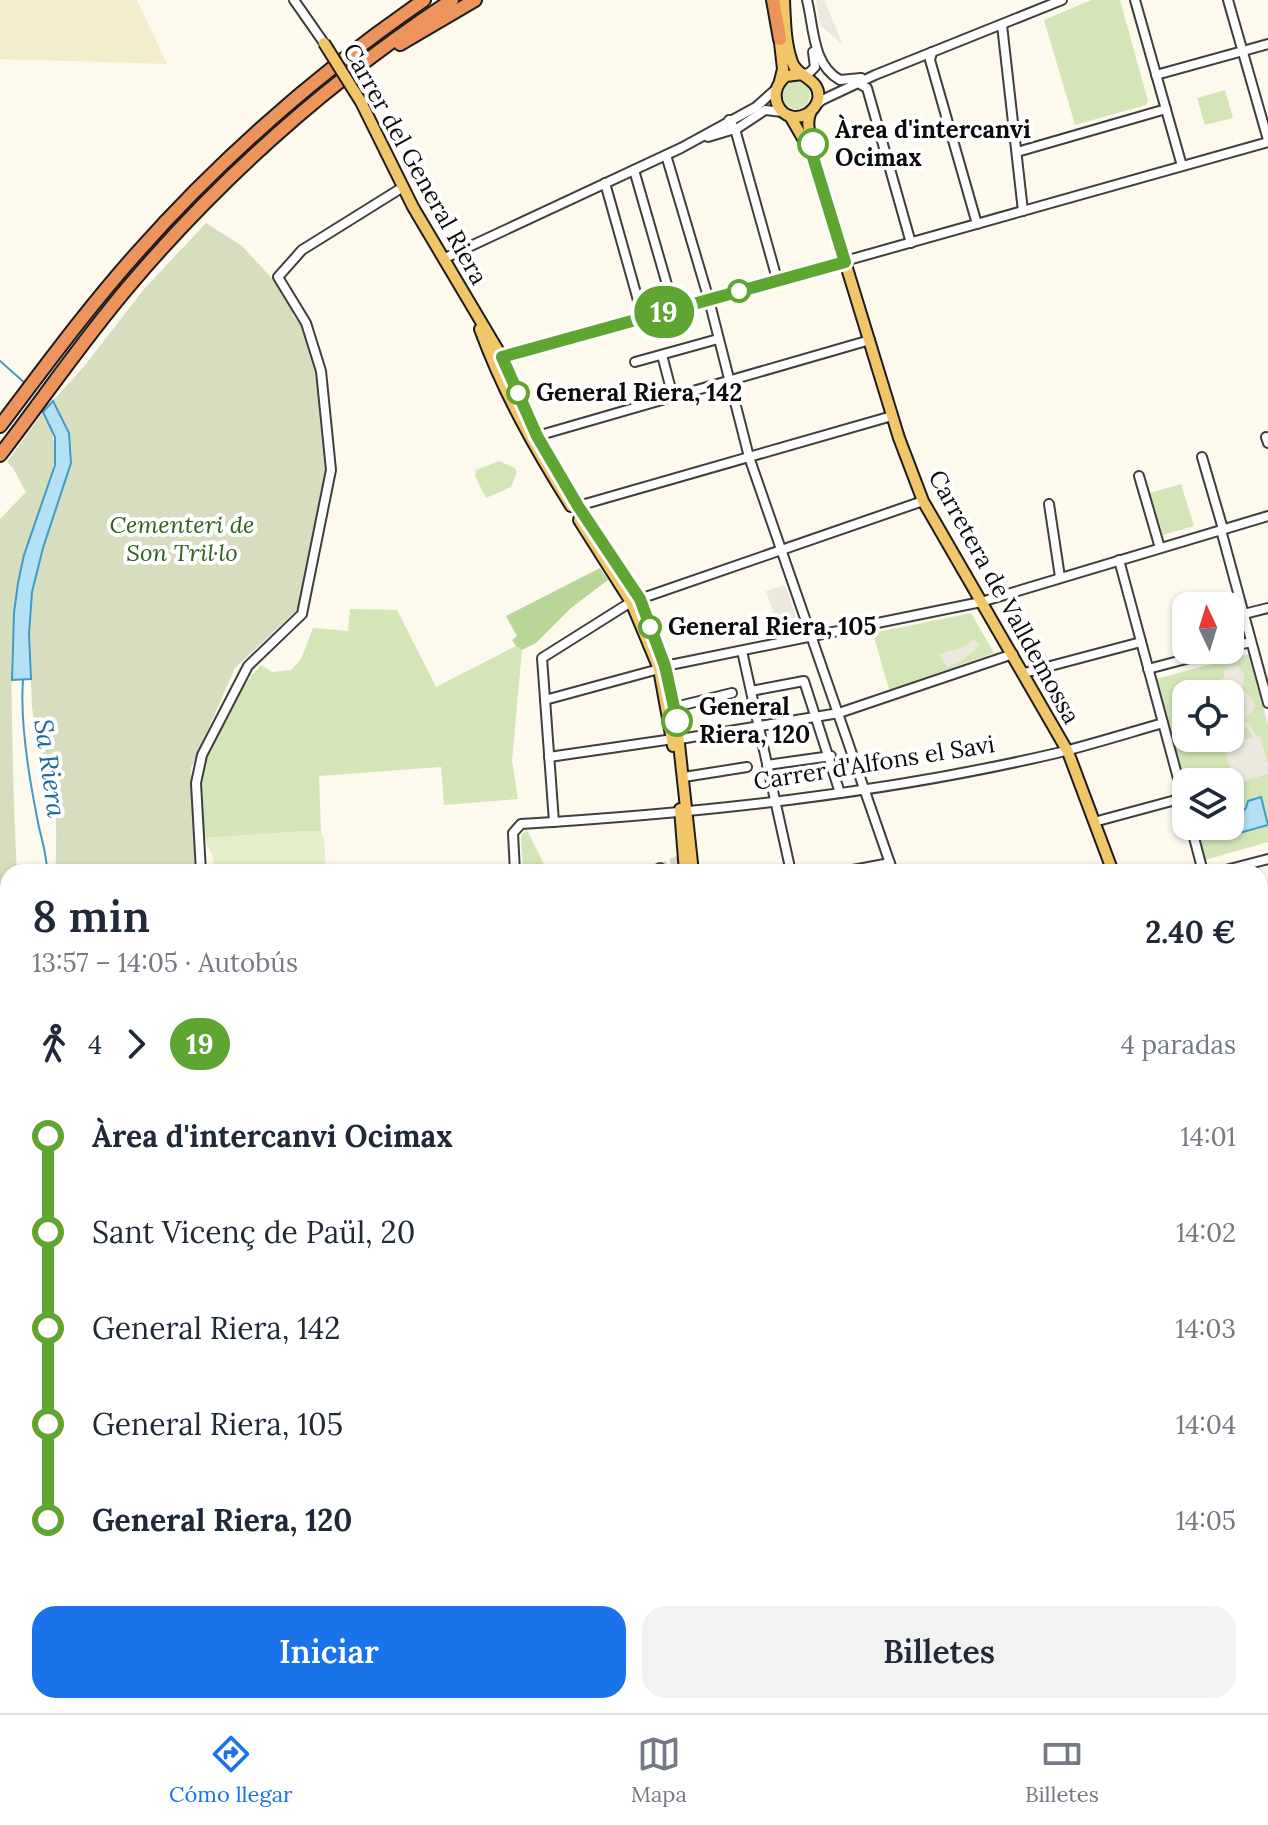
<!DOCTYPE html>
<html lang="es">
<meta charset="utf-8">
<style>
:root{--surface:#fff;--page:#f2f2f3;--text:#1f2937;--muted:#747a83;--line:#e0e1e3;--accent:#1a73e8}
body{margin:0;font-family:Lora,serif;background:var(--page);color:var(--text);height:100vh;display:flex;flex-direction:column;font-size:30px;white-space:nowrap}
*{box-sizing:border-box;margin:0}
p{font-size:26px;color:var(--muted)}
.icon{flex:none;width:44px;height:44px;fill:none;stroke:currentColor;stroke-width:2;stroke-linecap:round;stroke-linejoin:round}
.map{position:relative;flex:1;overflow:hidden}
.side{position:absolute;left:0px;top:864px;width:1268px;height:850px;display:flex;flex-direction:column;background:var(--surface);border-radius:24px 24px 0 0;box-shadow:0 2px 6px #0004}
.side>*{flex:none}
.badge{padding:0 16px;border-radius:26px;font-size:28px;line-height:52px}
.needle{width:52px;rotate:356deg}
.fabs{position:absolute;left:1172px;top:592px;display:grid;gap:16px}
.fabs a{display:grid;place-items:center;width:72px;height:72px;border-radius:16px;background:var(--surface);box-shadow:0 2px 6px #0004;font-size:40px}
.map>.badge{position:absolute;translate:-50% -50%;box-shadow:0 0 0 4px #fff}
.legs{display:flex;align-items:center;gap:12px;height:88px;padding:0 32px;font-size:26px}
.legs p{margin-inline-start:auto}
.overview{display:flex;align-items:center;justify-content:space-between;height:136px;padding:0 32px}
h1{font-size:44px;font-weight:600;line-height:60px}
.button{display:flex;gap:16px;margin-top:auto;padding:16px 32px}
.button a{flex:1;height:92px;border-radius:24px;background:var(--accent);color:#fff;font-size:32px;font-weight:600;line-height:92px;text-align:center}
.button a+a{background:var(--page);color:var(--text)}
ul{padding:0 32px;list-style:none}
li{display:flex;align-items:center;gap:28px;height:96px;font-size:30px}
li i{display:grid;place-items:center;width:12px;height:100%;margin:0 10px;background:currentColor}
li i::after{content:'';width:20px;height:20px;margin:-10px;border:6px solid;border-radius:50%;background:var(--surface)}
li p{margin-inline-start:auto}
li:first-child i{background:linear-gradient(#0000 50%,currentColor 0)}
li:last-child i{background:linear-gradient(currentColor 50%,#0000 0)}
.tab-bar{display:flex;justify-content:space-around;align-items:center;height:112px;border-top:2px solid var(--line);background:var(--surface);font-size:22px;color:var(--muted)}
.tab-bar a{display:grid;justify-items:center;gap:4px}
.tab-bar .selected{color:var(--accent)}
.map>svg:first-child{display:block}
</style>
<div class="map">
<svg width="1268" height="1713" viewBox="0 0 1268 1713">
<rect width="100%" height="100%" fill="#fef9ed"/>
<polygon fill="#f3edce" points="0,0 137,0 167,64 0,59"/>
<g fill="#d4e6b8" fill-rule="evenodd">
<polygon points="1091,0 1120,0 1148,101 1146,105 1075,125 1044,20"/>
<circle cx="796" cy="95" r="14"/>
<polygon points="1225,90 1233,118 1205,125 1197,98"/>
<polygon points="499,461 515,468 517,472 511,487 486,498 475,476 476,470"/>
<polygon points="1181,484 1194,526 1163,535 1150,493"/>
<path d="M350,609L397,610L436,687L516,646L522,650L512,761L518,799L444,805L441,767L319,776L321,832L309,831L204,838C203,817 200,795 202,775C206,743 239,688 261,665L272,672L291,670L301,659L313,628L348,631Z"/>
<polygon points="971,613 994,653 889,690 873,633"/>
<path d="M1249,654L1268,725V842L1205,860L1196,826H1230V782H1186V791L1156,679ZM1186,694H1230V738H1186Z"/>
<polygon points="527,830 548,872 523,872 521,838 522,834"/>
<polygon points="0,1061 1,1135 8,1226 0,1226"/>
<polygon points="0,1248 8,1248 8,1476 0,1464"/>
<polygon points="139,1706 579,1706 592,1713 173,1713 170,1709 162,1713 140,1713"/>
<polygon points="672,1706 741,1706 728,1713 672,1713"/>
</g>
<polygon fill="#b9d699" points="600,568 608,580 571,608 536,643 522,650 516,646 512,640 517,636 506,616"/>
<g fill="#d7debf">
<path d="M206,223L242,246L291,299L296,308L293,315L304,329L318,371L326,469L299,608L235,668L191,768L195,872H56C55,855 58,821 54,807C50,792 39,780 48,764L45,754L40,753L32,708L29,634L32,592L43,548L65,424L53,401L86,364L144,289Z"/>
<path d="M43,412C73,460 36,508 24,556C10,610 11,666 12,719C13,770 14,821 17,872H8V1012L7,1007L2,1004L0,1006V519L26,492L13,468L7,462Z"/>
</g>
<polygon fill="#e4eeca" points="309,831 321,832 324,839 326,872 215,872 213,857 204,838"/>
<g fill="#ede8dd">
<polygon points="816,0 824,0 843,45 820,25"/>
<polygon points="785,585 800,629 774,633 772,625 777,623 766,591"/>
<polygon points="975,640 979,645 975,650 960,662 947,667 939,654 964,647 971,641"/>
<polygon points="1237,665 1244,674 1243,689 1253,700 1255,706 1252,712 1243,720 1251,726 1257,737 1260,736 1268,764 1268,774 1234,784 1224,746 1254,737 1246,727 1239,732 1230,731 1230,717 1235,714 1232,704 1234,692 1225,682 1218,684 1217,680 1224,678 1224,671 1230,666"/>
</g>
<g fill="#b4e0f3" stroke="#3f9bc6" stroke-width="2">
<polygon points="53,401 69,433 71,463 43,548 32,592 29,634 31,679 12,680 14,613 18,583 24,555 55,465 55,437 43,412"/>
<path d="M1261,797L1268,825L1225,837L1222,826H1230V805C1235,810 1240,815 1246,808L1248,801Z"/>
</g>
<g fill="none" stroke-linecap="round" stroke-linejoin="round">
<g stroke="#3f9bc6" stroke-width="2">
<polyline points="0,361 26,384"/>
<path d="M23,680C20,720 29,777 37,817C40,836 47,852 47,872"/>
</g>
<polyline stroke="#dad5cb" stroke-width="8" stroke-dasharray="8 4" stroke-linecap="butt" points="660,868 684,857"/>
<g stroke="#3f3f3f" stroke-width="12">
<g id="minor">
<polyline points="294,0 324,43"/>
<path d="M807,0C814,27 812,65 840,80L861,78"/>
<polyline points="1135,0 1182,166"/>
<polyline points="1228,0 1268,140"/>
<polyline points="1002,25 1023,211"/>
<polyline points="932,52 930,60 977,224"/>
<polyline points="802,74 809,73 815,67 813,52"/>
<polyline points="1156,75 1268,44"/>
<polyline points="860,84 867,88 911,243"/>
<polyline points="815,106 822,100 875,75 1062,0"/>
<polyline points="729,120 735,129 777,279"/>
<polyline points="708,137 738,128 765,110 783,112"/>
<polyline points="1017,152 1166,109"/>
<polyline points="666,155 709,300 749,457 893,872"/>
<polyline points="634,170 674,309"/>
<polyline points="605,183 643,318"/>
<polyline points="443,259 681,148 756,107 775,90"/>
<polyline points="662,355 673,397"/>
<polyline points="500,358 1268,142"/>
<polyline points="635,362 718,339"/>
<polyline points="537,436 870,340"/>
<polyline points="1266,437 1268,443"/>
<polyline points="1202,457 1223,529"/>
<polyline points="1139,476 1160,548"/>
<polyline points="1049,504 1060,577"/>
<polyline points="578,506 892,416"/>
<polyline points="1221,530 1268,703"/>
<polyline points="1119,560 1186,808"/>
<polyline points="1244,614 1268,608"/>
<polyline points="1230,647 1251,642"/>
<polyline points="742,651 791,872"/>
<polyline points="665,666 981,602 1268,516"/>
<polyline points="1148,669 1220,650"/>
<polyline points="1024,673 1141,642"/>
<polyline points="751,691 804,681 840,793"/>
<polyline points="545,700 659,669"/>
<polyline points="675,707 732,693"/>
<polyline points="680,739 839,713 1013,654"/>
<polyline points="549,757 673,739"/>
<polyline points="767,765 831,756"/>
<polyline points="684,777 747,767"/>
<polyline points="554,822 542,658 631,602 923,501"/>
<polyline points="1094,822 1183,798"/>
<polyline points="1191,826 1203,872"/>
<polyline points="201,872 196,783 202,755 248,666 302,614 331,470 321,371 306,323 278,277 302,250 403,187"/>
<path d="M515,872L513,833L521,824C700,813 882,794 1057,753C1093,744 1128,733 1163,723"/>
<polyline points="652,872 660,868"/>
<polyline points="842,872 890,863"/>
<polyline points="1218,872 1268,859"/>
<polyline points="1260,975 1268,973"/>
<polyline points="1260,1070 1268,1067"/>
<polyline points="1260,1154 1268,1151"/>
<polyline points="0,1236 8,1237"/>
<polyline points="1260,1257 1268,1255"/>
<polyline points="1260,1324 1268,1321"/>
<polyline points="1260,1411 1268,1409"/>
<polyline points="0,1488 8,1502"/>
<polyline points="1260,1494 1268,1492"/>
<polyline points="1260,1577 1268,1576"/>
<polyline points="0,1585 8,1598"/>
<polyline points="0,1607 8,1602"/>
<polyline points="1260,1629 1268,1627"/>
<polyline points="0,1694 11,1713"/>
<polyline points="1260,1694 1268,1690"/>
<polyline points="69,1706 72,1713"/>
<polyline points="132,1706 135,1713"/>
<polyline points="1065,1706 1066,1713"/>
<polyline points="17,1713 29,1706"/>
<polyline points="606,1713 614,1706"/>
<polyline points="626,1713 632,1706"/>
<polyline points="665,1713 665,1706"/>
<polyline points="971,1713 995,1706"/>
<polyline points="1212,1713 1230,1706"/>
</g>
</g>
<g stroke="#1d1d1d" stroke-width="14">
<g id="major">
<path d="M784,0C785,20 785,43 792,62C797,78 822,78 818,100C816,106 812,111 807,114C782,127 763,94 786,76L802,74"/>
<polyline points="779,34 783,69 780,81"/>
<polyline points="361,102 413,207 502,357 537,436 578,506 640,599 665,666 675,707 693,872"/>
<path d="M811,111C804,125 813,139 812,154L899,438L923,501L1068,752L1113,872"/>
<polyline points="790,116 809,149"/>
<path d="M480,329C503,392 535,449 571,506"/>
<polyline points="579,520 631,602 659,669 673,746"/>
<polyline points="680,809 685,872"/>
<polyline points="0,1020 8,1025"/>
<polyline points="0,1035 8,1040"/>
<polyline points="1260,1280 1268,1303"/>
<polyline points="639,1706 647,1713"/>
<polyline points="873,1706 876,1713"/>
<polyline points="886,1706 888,1713"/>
</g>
</g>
<g stroke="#1d1d1d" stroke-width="16">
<g id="highway">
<polyline points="773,0 780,39"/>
<polyline points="400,44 475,0"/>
<path d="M0,426C44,368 87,309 136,254C221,158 318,73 424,0"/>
<path d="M0,455C43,399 83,340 129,286C222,176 332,79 452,0"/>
</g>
</g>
<use href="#minor" stroke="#fff" stroke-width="8"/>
<use href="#major" stroke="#f1c669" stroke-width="10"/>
<use href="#highway" stroke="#ed935c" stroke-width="12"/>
<g stroke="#1d1d1d" stroke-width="14" stroke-linecap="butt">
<polyline id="major-bridge" points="324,43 361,102"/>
</g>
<use href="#major-bridge" stroke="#f1c669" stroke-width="10"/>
</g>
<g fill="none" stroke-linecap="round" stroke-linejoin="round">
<g stroke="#fff" stroke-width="18">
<polyline id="line-1" points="677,721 665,666 640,599 578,506 537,436 502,357 845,262 812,154 813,144"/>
</g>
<use href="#line-1" stroke="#5ea532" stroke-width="12"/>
</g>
<g fill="#fff" stroke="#5ea532" stroke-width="4">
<circle cx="813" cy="144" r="14"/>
<circle cx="739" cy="291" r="10"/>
<circle cx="518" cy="393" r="10"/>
<circle cx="650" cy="627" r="10"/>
<circle cx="677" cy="721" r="14"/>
</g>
<g text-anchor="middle" stroke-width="8" stroke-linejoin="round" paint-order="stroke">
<g font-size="24" font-weight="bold" fill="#0c0c0c" stroke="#fff" text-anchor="start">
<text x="835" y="138">Àrea d'intercanvi<tspan x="835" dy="28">Ocimax</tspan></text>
<text x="536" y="401">General Riera, 142</text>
<text x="668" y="635">General Riera, 105</text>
<text x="699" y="715">General<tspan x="699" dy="28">Riera, 120</tspan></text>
</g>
<g font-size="24" fill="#0c0c0c" stroke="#fff">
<text transform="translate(415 164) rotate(61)" y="8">Carrer del General Riera</text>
<text transform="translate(1004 597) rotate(61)" y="8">Carretera de Valldemossa</text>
<text transform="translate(874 763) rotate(-9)" y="8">Carrer d'Alfons el Savi</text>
</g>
<g font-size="24" font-style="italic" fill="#336120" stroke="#fff">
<text x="182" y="533">Cementeri de<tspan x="182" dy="28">Son Tril·lo</tspan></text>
</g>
<g font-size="26" font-style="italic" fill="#1c6b98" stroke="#fff">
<text transform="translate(50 768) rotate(82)" y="9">Sa Riera</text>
</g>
</g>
</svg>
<div class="fabs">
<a><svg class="needle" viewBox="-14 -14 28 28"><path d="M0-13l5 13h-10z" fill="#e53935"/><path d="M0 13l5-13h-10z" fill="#747a83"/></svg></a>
<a><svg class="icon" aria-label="locate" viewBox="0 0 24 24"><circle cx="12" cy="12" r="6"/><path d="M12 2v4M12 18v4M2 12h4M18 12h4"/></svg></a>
<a><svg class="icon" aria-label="layers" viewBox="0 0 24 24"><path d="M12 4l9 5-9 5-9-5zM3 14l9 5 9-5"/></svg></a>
</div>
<b class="badge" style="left:664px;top:312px;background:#5ea532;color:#fff">19</b>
<section class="side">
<div class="overview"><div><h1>8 min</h1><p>13:57 – 14:05 · Autobús</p></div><b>2.40 €</b></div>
<div class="legs"><svg class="icon" aria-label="walk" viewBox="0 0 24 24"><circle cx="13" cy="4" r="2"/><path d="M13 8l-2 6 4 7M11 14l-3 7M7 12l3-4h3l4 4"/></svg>4<svg class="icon" aria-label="forward" viewBox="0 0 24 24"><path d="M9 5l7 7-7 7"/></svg><b class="badge" style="background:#5ea532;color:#fff">19</b><p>4 paradas</p></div>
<ul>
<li><i style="color:#5ea532"></i><b>Àrea d'intercanvi Ocimax</b><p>14:01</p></li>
<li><i style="color:#5ea532"></i><span>Sant Vicenç de Paül, 20</span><p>14:02</p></li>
<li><i style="color:#5ea532"></i><span>General Riera, 142</span><p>14:03</p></li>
<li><i style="color:#5ea532"></i><span>General Riera, 105</span><p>14:04</p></li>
<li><i style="color:#5ea532"></i><b>General Riera, 120</b><p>14:05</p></li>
</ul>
<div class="button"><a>Iniciar</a><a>Billetes</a></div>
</section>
</div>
<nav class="tab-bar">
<a class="selected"><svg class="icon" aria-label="directions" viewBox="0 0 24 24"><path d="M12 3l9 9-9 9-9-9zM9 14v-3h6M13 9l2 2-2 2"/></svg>Cómo llegar</a>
<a><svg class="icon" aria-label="map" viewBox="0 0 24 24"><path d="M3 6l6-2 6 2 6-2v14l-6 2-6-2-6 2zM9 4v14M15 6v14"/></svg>Mapa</a>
<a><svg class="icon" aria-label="tickets" viewBox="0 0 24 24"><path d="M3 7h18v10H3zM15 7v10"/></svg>Billetes</a>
</nav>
